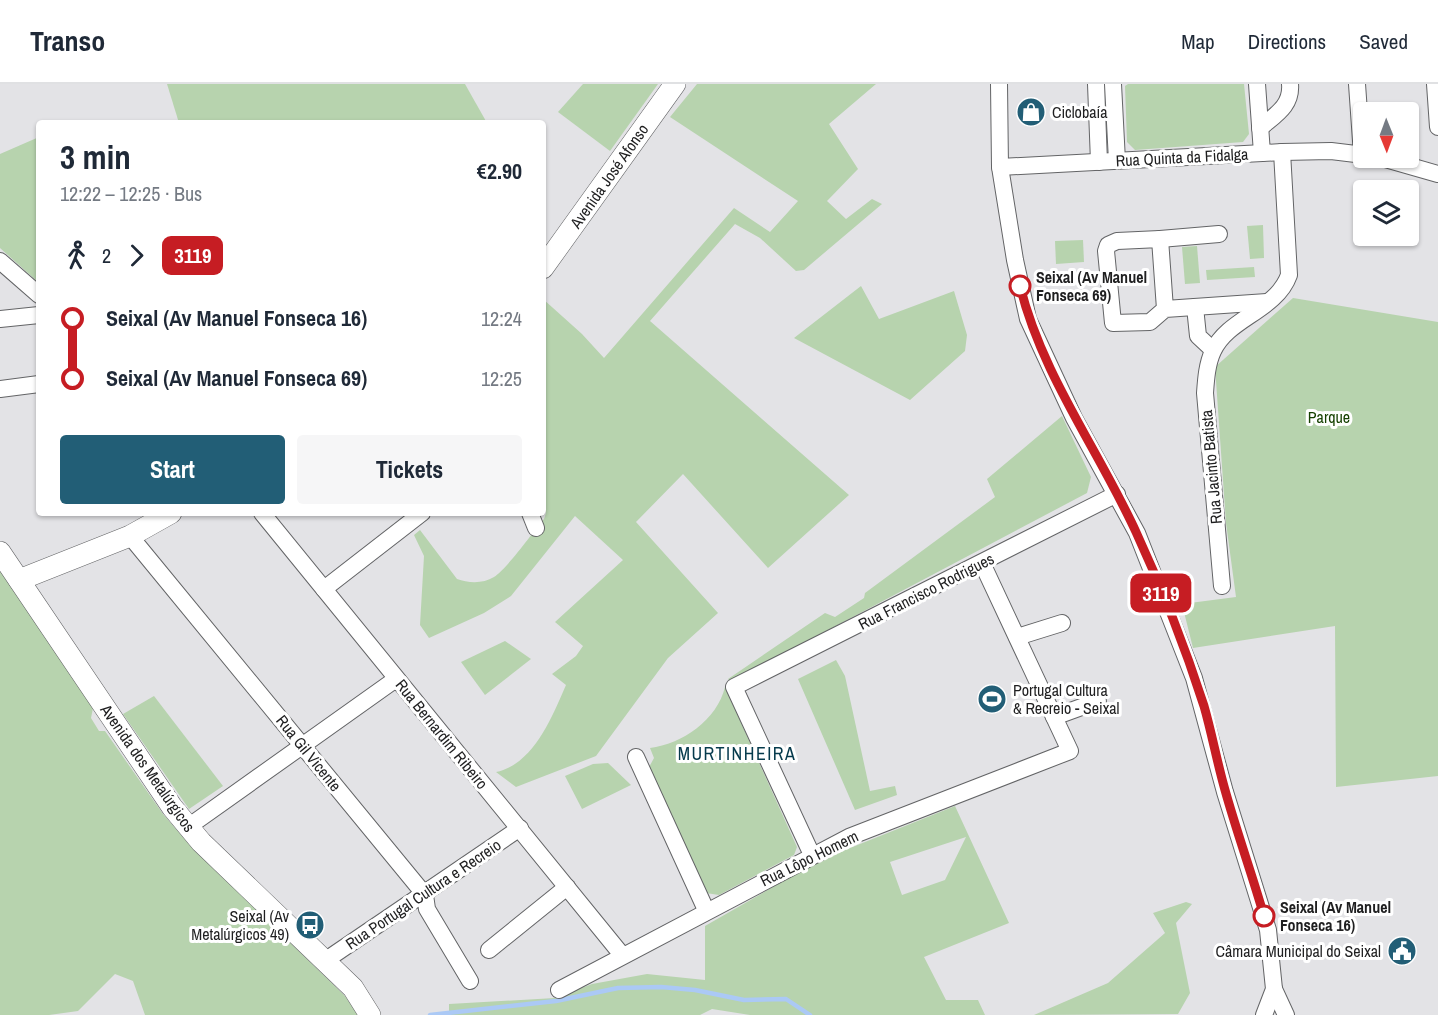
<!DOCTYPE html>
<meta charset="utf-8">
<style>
:root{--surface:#fff;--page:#f6f6f7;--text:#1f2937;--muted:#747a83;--line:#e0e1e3;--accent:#225e76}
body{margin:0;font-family:"Archivo Narrow",sans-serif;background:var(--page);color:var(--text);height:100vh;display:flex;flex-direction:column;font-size:22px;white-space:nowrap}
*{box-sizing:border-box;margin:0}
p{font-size:20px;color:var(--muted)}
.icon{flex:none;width:33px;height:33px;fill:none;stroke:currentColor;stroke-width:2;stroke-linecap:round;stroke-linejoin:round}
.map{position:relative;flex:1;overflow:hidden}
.panel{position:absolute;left:36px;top:36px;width:510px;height:396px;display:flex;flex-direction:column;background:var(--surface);border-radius:6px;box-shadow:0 2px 4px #0004}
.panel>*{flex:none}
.badge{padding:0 12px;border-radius:9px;font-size:21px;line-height:39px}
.needle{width:39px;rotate:179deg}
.controls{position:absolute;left:1353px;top:18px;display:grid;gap:12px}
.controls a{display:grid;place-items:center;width:66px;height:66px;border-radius:6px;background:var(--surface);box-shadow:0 2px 4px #0004;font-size:30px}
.map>.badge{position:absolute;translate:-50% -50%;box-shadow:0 0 0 3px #fff}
.legs{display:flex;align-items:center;gap:9px;height:66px;padding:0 24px;font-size:20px}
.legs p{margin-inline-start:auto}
.summary{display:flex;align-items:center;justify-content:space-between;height:102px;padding:0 24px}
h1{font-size:33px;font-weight:800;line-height:45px}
.button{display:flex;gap:12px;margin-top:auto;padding:12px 24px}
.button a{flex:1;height:69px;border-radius:6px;background:var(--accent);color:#fff;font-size:24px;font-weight:800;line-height:69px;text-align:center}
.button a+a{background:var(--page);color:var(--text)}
ul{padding:0 24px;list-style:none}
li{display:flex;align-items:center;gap:21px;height:60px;font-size:22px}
li i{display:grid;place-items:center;width:9px;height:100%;margin:0 8px;background:currentColor}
li i::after{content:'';width:15px;height:15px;margin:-8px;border:4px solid;border-radius:50%;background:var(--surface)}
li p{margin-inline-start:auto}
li:first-child i{background:linear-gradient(#0000 50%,currentColor 0)}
li:last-child i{background:linear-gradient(currentColor 50%,#0000 0)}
header{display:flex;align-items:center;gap:36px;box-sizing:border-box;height:84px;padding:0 30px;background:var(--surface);border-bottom:2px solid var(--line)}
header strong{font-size:28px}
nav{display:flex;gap:33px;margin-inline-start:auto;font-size:21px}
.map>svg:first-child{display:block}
</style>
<header>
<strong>Transo</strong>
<nav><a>Map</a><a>Directions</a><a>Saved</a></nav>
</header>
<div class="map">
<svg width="1438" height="931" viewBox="0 0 1438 931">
<rect width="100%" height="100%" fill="#e3e3e6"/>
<g fill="#b7d3ae" fill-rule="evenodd">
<polygon points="167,0 465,0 487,39 179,39"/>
<polygon points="583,0 658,0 610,67 558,28"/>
<path d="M697,0H876L829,40L858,85L827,117L846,135L872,115L882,120L804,186L796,187L760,154L735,140L650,237L849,411L768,484L683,390L636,438L718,529L668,574L596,672L516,703L496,688C534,680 552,633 566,601L552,590L576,572L583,562L555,538L623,476L575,432L511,512L484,529L429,554L420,541L424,472L414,451L420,446L457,495C468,499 483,500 494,493C506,486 533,448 544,435L546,429L543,421V215L582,250L604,274L734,124L770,148L798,117L670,33Z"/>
<polygon points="1128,0 1244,0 1249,50 1243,58 1135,66 1127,58 1125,2"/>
<polygon points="39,53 39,199 0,164 0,70"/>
<polygon points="1263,141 1264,174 1250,175 1247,142"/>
<polygon points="1083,156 1084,178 1056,180 1055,157"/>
<polygon points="1197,162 1200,199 1185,200 1182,163"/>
<polygon points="1254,183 1255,193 1207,196 1206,186"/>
<polygon points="861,202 879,235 954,207 967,251 965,267 910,316 794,254"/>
<polygon points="1293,214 1438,238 1438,692 1336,703 1335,542 1193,564 1182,520 1236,513 1226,439 1215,283"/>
<polygon points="1062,332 1091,393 1087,409 730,598 728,595 825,529 835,533 864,514 865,509 995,413 987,395"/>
<polygon points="0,483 93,624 91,634 99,647 105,647 163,730 189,760 345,912 358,931 145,931 133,897 115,890 78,927 49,931 0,931"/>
<polygon points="505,557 531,575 485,611 461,578"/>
<polygon points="836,576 845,592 870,707 895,702 897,711 855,726 798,595"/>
<path d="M725,603L797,763L794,771L719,811L706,809L648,685L654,674L650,664C682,660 717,636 725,603Z"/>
<polygon points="154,612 223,702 189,725 123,630"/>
<polygon points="608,679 631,701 582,725 565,692 593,680"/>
<path d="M955,722L1009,839L924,873L946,916H978L985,931H750L712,925L700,931H449V920L555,914L592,900L647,890L705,896V842L820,776ZM966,753L945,796L902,811L890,778Z"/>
<polygon points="1186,818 1192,820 1176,839 1190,909 1178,930 1034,931 1108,899 1165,849 1153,829"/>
</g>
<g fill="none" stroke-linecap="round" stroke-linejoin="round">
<polyline stroke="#abc9f5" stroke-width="4.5" points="430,931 556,917 618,904 661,903 695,906 744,916 786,915 810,931"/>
<g stroke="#636466" stroke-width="18">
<g id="minor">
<polyline points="999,0 1000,83 1015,176 1028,235 1074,334 1137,449 1194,594 1225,708 1268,846 1274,905 1264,931"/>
<polyline points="1096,0 1099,78"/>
<polyline points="1113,0 1117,77"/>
<polyline points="1257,0 1262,69"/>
<polyline points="1357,0 1362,71"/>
<polyline points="1435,0 1438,43"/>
<path d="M1260,44C1275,31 1292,22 1290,0"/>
<polyline points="1382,74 1438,90"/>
<polyline points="1000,83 1282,68 1331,67 1364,71"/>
<polyline points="1160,155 1219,150"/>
<polyline points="0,177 39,211"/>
<polyline points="1195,223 1198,252 1213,266"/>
<polyline points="1165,225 1150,238 1113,239 1106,167 1108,161 1117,157 1160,155 1165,225 1267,218"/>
<polyline points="0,235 39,231"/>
<polyline points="0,305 39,300"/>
<polyline points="262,429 622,871"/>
<polyline points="530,429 536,444"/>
<polyline points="130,452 425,811 427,825 470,897"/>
<path d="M1222,502L1205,309C1206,295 1207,280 1213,267C1228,234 1276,227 1289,191L1282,68"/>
<polyline points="324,505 422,429"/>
<polyline points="1017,553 1062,539"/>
<polyline points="1054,633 1098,617"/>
<polyline points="636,673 706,826"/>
<polyline points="188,743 396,595"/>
<polyline points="812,771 734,603 1117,410"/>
<polyline points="489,866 567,803"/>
<polyline points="326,876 520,744"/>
<polyline points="1274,905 1286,931"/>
<polyline points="559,906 849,753 1070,667 982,479"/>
</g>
</g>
<g stroke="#636466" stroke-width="22">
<g id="major">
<polyline points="543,184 675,0"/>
<polyline points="0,468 172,723 201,758 353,904 370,931"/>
<polyline points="19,496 130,452 171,429"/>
</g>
</g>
<use href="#minor" stroke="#fff" stroke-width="16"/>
<use href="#major" stroke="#fff" stroke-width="21"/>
</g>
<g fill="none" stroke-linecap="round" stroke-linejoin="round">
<g stroke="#fff" stroke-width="14">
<path id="line-1" d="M1020,202C1042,291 1098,365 1136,448C1162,504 1185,563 1204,622C1212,650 1217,678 1225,706C1237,749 1252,790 1264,832"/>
</g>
<use href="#line-1" stroke="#c61d23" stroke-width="9"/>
</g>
<defs>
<g id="shop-disc" transform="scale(1.5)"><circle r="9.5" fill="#225e76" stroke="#fff"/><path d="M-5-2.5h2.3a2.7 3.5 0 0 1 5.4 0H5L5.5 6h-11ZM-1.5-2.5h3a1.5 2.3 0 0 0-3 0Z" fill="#fff"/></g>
<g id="stadium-disc" transform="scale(1.5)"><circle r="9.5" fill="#225e76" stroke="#fff"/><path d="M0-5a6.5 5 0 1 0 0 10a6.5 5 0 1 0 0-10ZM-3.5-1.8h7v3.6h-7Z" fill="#fff"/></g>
<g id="bus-disc" transform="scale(1.5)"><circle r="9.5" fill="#225e76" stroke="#fff"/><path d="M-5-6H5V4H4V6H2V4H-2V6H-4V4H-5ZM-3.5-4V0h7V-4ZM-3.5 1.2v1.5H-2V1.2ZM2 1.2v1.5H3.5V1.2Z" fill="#fff"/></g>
<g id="civic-disc" transform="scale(1.5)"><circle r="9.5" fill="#225e76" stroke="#fff"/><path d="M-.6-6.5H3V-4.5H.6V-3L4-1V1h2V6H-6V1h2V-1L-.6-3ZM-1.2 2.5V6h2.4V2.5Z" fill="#fff"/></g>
</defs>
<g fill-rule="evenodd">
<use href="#shop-disc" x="1031" y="28"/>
<use href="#stadium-disc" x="992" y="615"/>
<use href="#bus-disc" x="310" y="841"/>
<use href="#civic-disc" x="1402" y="867"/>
</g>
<g fill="#fff" stroke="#c61d23" stroke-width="3">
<circle cx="1020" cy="202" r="10"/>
<circle cx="1264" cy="832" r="10"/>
</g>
<g text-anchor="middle" stroke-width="6" stroke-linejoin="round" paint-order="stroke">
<g font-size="16" fill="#1f1f20" stroke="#fff" text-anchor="start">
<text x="1052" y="34">Ciclobaía</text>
<text x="1013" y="612">Portugal Cultura<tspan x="1013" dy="18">&amp; Recreio - Seixal</tspan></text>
<text x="289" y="838" text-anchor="end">Seixal (Av<tspan x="289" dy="18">Metalúrgicos 49)</tspan></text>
<text x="1381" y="873" text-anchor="end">Câmara Municipal do Seixal</text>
</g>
<g font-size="16" fill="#1f1f20" stroke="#fff">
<text transform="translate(1182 73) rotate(-3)" y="6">Rua Quinta da Fidalga</text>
<text transform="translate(609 92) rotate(-55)" y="6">Avenida José Afonso</text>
<text transform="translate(1211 383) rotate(-95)" y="6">Rua Jacinto Batista</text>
<text transform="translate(926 507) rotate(-27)" y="6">Rua Francisco Rodrigues</text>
<text transform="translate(442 650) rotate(51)" y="6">Rua Bernardim Ribeiro</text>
<text transform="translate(309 669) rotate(51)" y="6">Rua Gil Vicente</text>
<text transform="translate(148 684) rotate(55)" y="6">Avenida dos Metalúrgicos</text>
<text transform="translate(809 774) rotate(-26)" y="6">Rua Lôpo Homem</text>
<text transform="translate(423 810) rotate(-34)" y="6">Rua Portugal Cultura e Recreio</text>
</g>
<g font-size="16" font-weight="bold" fill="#1f1f20" stroke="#fff" text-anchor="start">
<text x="1036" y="199">Seixal (Av Manuel<tspan x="1036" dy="18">Fonseca 69)</tspan></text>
<text x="1280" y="829">Seixal (Av Manuel<tspan x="1280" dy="18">Fonseca 16)</tspan></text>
</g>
<g font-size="16" fill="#154000" stroke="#fff">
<text x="1329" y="339">Parque</text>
</g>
<g font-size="18" letter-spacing="1.5" fill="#053a4c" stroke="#fff">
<text x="737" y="676">MURTINHEIRA</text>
</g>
</g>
</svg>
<div class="controls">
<a><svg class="needle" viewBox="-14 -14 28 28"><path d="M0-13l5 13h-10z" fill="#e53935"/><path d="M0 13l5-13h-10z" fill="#747a83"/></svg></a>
<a><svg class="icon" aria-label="layers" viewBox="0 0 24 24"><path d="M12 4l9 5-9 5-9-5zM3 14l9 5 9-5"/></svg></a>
</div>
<b class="badge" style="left:1161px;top:509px;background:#c61d23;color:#fff">3119</b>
<section class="panel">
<div class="summary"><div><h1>3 min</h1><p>12:22 – 12:25 · Bus</p></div><b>€2.90</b></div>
<div class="legs"><svg class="icon" aria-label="walk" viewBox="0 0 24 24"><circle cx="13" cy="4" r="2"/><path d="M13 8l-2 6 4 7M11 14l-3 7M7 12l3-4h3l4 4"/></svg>2<svg class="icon" aria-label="forward" viewBox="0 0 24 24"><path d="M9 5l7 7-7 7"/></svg><b class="badge" style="background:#c61d23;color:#fff">3119</b></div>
<ul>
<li><i style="color:#c61d23"></i><b>Seixal (Av Manuel Fonseca 16)</b><p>12:24</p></li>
<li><i style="color:#c61d23"></i><b>Seixal (Av Manuel Fonseca 69)</b><p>12:25</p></li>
</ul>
<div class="button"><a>Start</a><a>Tickets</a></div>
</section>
</div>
